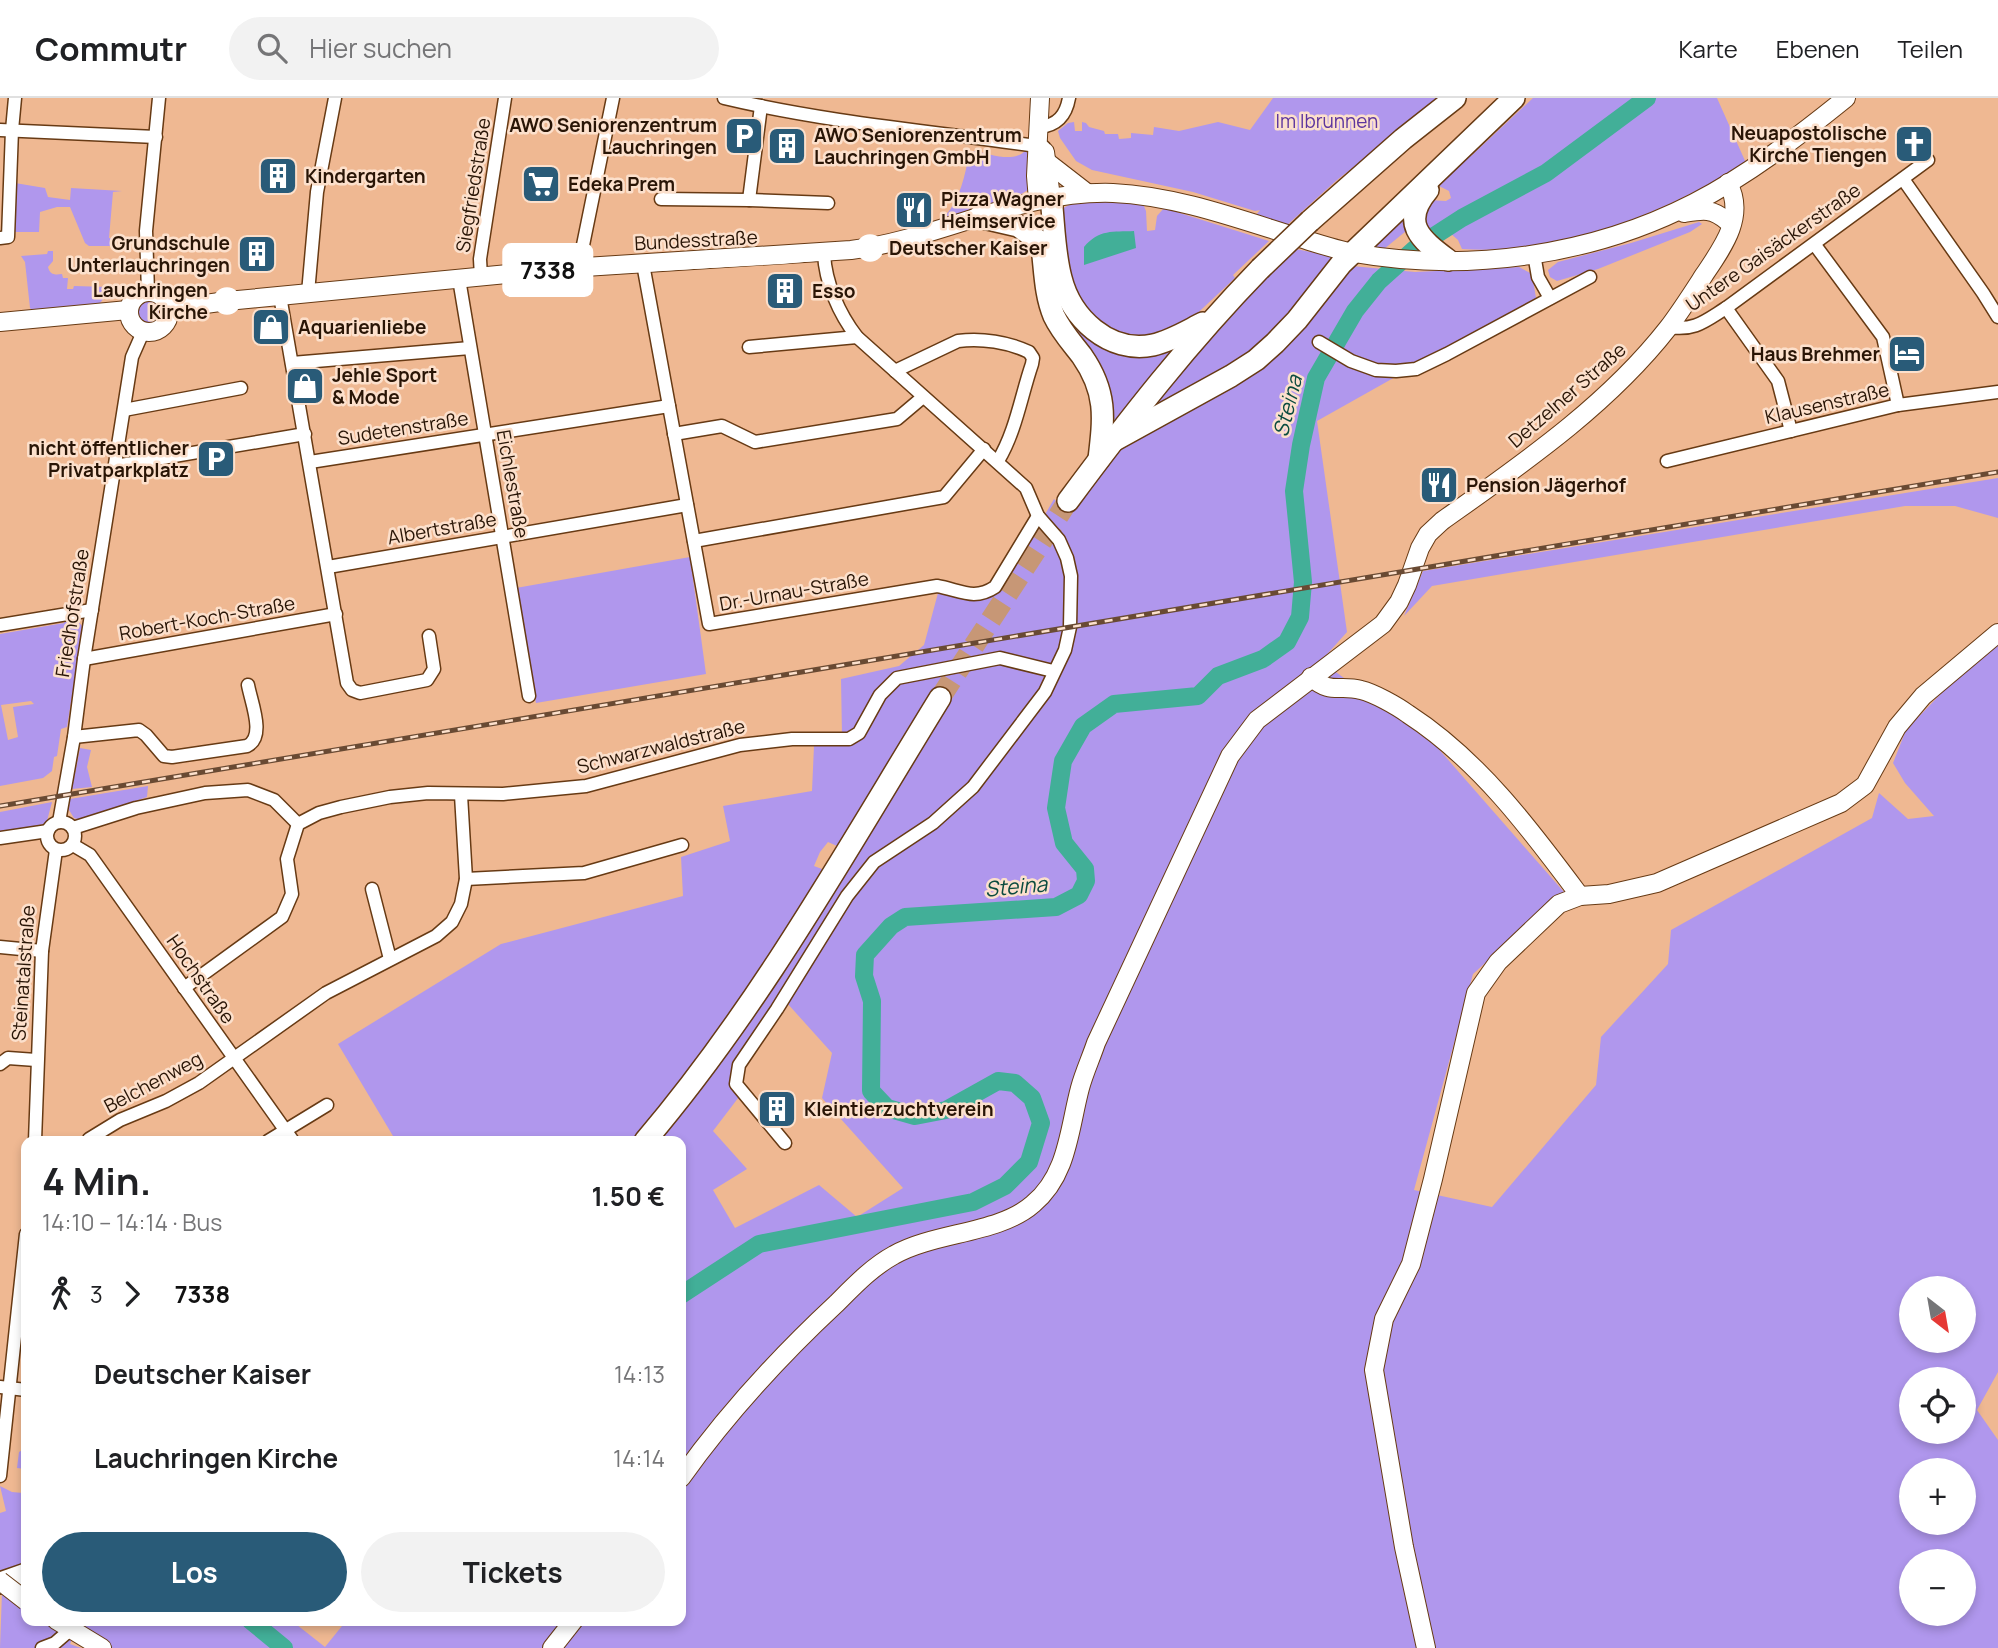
<!DOCTYPE html>
<html lang="de">
<meta charset="utf-8">
<style>
:root{--surface:#fff;--page:#f2f2f2;--text:#202124;--muted:#757577;--line:#e0e0e0;--accent:#295b78}
body{margin:0;font-family:Manrope,sans-serif;background:var(--page);color:var(--text);height:100vh;display:flex;flex-direction:column;font-size:26px;white-space:nowrap}
*{box-sizing:border-box;margin:0}
p{font-size:23px;color:var(--muted)}
.icon{flex:none;width:38px;height:38px;fill:none;stroke:currentColor;stroke-width:2;stroke-linecap:round;stroke-linejoin:round}
.map{position:relative;flex:1;overflow:hidden}
.drawer{position:absolute;left:21px;top:1038px;width:665px;height:490px;display:flex;flex-direction:column;background:var(--surface);border-radius:14px;box-shadow:0 4px 10px #0003}
.drawer>*{flex:none}
.badge{padding:0 14px;border-radius:5px;font-size:24px;line-height:46px}
.needle{width:46px;rotate:149deg}
.tools{position:absolute;left:1899px;top:1178px;display:grid;gap:14px}
.tools a{display:grid;place-items:center;width:77px;height:77px;border-radius:50%;background:var(--surface);box-shadow:0 4px 10px #0003;font-size:35px}
.map>.badge{position:absolute;translate:-50% -50%;box-shadow:0 0 0 4px #fff}
.legs{display:flex;align-items:center;gap:10px;height:77px;padding:0 21px;font-size:23px}
.legs p{margin-inline-start:auto}
.head{display:flex;align-items:center;justify-content:space-between;height:119px;padding:0 21px}
h1{font-size:38px;font-weight:700;line-height:52px}
.button{display:flex;gap:14px;margin-top:auto;padding:14px 21px}
.button a{flex:1;height:80px;border-radius:42px;background:var(--accent);color:#fff;font-size:28px;font-weight:700;line-height:80px;text-align:center}
.button a+a{background:var(--page);color:var(--text)}
ul{padding:0 21px;list-style:none}
li{display:flex;align-items:center;gap:24px;height:84px;font-size:26px}
li i{display:grid;place-items:center;width:10px;height:100%;margin:0 9px;background:currentColor}
li i::after{content:'';width:18px;height:18px;margin:-9px;border:5px solid;border-radius:50%;background:var(--surface)}
li p{margin-inline-start:auto}
li:first-child i{background:linear-gradient(#0000 50%,currentColor 0)}
li:last-child i{background:linear-gradient(currentColor 50%,#0000 0)}
header{display:flex;align-items:center;gap:42px;box-sizing:border-box;height:98px;padding:0 35px;background:var(--surface);border-bottom:2px solid var(--line)}
header strong{font-size:33px}
nav{display:flex;gap:38px;margin-inline-start:auto;font-size:24px}
.search{width:490px;height:63px;background:var(--page);display:flex;align-items:center;gap:18px;box-sizing:border-box;padding:0 24px;border-radius:38px;color:var(--muted);font-size:26px}
.map>svg:first-child{display:block}
</style>
<header>
<strong>Commutr</strong>
<div class="search"><svg class="icon" aria-label="search" viewBox="0 0 24 24"><circle cx="10" cy="10" r="6"/><path d="M15 15l6 6"/></svg>Hier suchen</div>
<nav><a>Karte</a><a>Ebenen</a><a>Teilen</a></nav>
</header>
<div class="map">
<svg width="1998" height="1550" viewBox="0 0 1998 1550">
<rect width="100%" height="100%" fill="#efb892"/>
<g fill="#b097ed" fill-rule="evenodd">
<polygon points="1273,0 1442,0 1337,82 1286,128 1256,117 1260,112 1255,113 1193,94 1092,72 1076,63 1060,40 1058,33 1068,25 1074,24 1075,33 1082,33 1082,24 1086,25 1089,29 1104,33 1105,36 1118,36 1119,41 1131,40 1131,35 1153,37 1154,29 1179,33 1218,24 1250,32"/>
<path d="M1533,0H1717L1746,65C1663,115 1562,158 1462,151L1458,142L1450,135L1436,144C1424,133 1421,117 1428,102L1446,103L1451,100L1449,93L1439,88L1442,83L1468,57L1471,58Z"/>
<path d="M975,53C990,56 1013,65 1025,53L1029,56C1029,65 1033,81 1030,89C1026,100 960,116 947,121L946,117C960,100 965,78 969,56Z"/>
<polygon points="15,85 45,90 48,99 70,102 71,90 122,93 113,94 109,140 114,141 113,148 89,148 85,145 70,109 57,109 40,114 39,134 15,134"/>
<polygon points="1107,103 1143,106 1146,113 1147,133 1155,132 1157,118 1164,110 1269,143 1233,177 1235,180 1187,225 1139,242 1099,228 1068,185 1060,112 1074,104"/>
<polygon points="1412,106 1411,129 1384,151 1373,149"/>
<polygon points="1047,113 1080,228 1176,248 1108,331 1064,225"/>
<polygon points="1699,124 1702,126 1690,134 1598,171 1557,183 1550,179 1548,172 1558,164 1631,145"/>
<path d="M1296,151L1330,158L1333,161L1328,173L1270,238L1236,264L1148,318C1155,297 1176,278 1191,262C1225,223 1259,186 1296,151Z"/>
<path d="M48,153H53V163L48,169C50,177 55,177 62,176L63,180H68L67,191H73L74,188L109,189L108,195L100,205L32,212L30,210L25,164L21,158L47,156Z"/>
<path d="M1352,168L1415,174L1519,169L1532,176L1536,200L1317,323L1347,534L1321,563L1436,648L1564,794L1473,876L1414,1092L1492,1109L1596,987L1601,939L1668,866L1671,832L1872,720L1879,695L1908,721L1934,718L1905,685L1893,665L1906,632L1980,555L1998,528V1274L1977,1312L1998,1342V1550H112L68,1523H292L325,1549L346,1523L681,1522V1043H656L802,841L950,605L932,596L837,748L828,744L820,754L814,768L822,771L823,774L718,933L678,989L632,1043H396L338,946L501,846L683,798L681,759L730,743L723,708L812,693L814,648L842,638L841,581L899,568L924,547L938,495L956,496L970,503L991,497L1036,432L1054,401L1070,417L1110,363L1125,347L1186,308ZM787,905L832,955L822,1000L903,1090L857,1119L819,1087L735,1130L713,1092L747,1071L713,1033L745,991L741,984L743,970ZM1911,1190H1964V1242H1911ZM1911,1281H1964V1334H1911ZM1911,1372H1964V1424H1911ZM1911,1463H1964V1516H1911Z"/>
<circle cx="150" cy="214" r="15"/>
<polygon points="1998,380 1998,420 1955,408 1905,408 1432,488 1404,518 1423,473"/>
<polygon points="690,459 706,576 536,605 516,490"/>
<path d="M64,518L76,521L83,529L67,629L61,631L57,658L54,659L52,673L43,680L0,688V536L64,525ZM31,603L34,606L13,609L18,639L8,642L1,607Z"/>
<polygon points="80,650 91,652 87,669 92,689 72,691"/>
<polygon points="148,688 147,699 81,722 74,720 69,712 70,701"/>
<polygon points="52,704 47,723 44,726 0,735 0,714"/>
<polygon points="26,1350 26,1466 3,1475 0,1472 0,1415 6,1413 0,1388 12,1394 23,1395 25,1371 17,1370 19,1354"/>
<polygon points="2,1494 26,1512 26,1522 41,1523 73,1539 70,1546 81,1550 0,1550"/>
</g>
<path fill="#42af98" d="M1134,133L1136,150L1084,167V149C1099,131 1113,134 1134,133Z"/>
<g fill="none" stroke-linecap="round" stroke-linejoin="round">
<g stroke="#42af98" stroke-width="18">
<polyline points="681,1197 759,1146 973,1104 1005,1088 1029,1064 1041,1025 1032,1000 1015,985 998,983 946,1012 915,1018 887,1010 871,993 872,903 864,878 865,857 891,828 905,819 1056,809 1079,797 1086,783 1085,771 1064,745 1056,710 1063,663 1083,628 1114,606 1198,598 1218,578 1263,561 1287,544 1300,519 1303,484 1294,393 1301,347 1316,280 1355,213 1379,183 1417,149 1462,120 1546,75 1647,0"/>
<polyline points="250,1522 284,1550"/>
</g>
<polyline stroke="#c79776" stroke-width="21" stroke-dasharray="21 10" stroke-linecap="butt" points="940,600 1068,403"/>
<g stroke="#673a14" stroke-width="15">
<g id="street">
<path d="M724,0C829,25 938,34 1044,49"/>
<path d="M1040,29C1058,27 1066,17 1069,0"/>
<polyline points="0,32 156,39"/>
<polyline points="1903,81 1983,195 1998,219"/>
<polyline points="661,101 749,102 761,8"/>
<polyline points="749,102 828,105"/>
<polyline points="0,140 8,139 12,32 15,0"/>
<polyline points="1815,147 1883,239 1898,307"/>
<polyline points="1534,156 1538,179 1550,200"/>
<path d="M643,166L709,526L937,488C960,492 974,503 995,489L1038,418"/>
<polyline points="581,169 582,152 613,0"/>
<polyline points="481,179 480,161 505,0"/>
<polyline points="459,181 529,598"/>
<polyline points="148,194 146,133 159,0"/>
<polyline points="308,195 317,94 335,0"/>
<polyline points="280,198 347,585 352,592 360,595 427,582 434,571 429,538"/>
<polyline points="1726,210 1778,283 1791,333"/>
<path d="M1669,229C1695,233 1705,223 1726,210L1928,62"/>
<polyline points="1319,244 1351,263 1376,272 1396,273 1416,271 1447,256 1590,179"/>
<polyline points="749,249 857,239"/>
<polyline points="292,265 470,250"/>
<path d="M895,273L958,243C982,240 1008,244 1029,254L1033,260L1032,266C1021,298 1016,333 998,363"/>
<polyline points="124,312 241,290"/>
<polyline points="674,336 722,328 755,344 897,321 923,299"/>
<polyline points="1667,363 1898,307 1998,294"/>
<polyline points="310,364 669,308"/>
<polyline points="115,368 305,336"/>
<polyline points="694,443 944,399 984,351"/>
<polyline points="328,469 687,407"/>
<polyline points="0,527 92,512"/>
<polyline points="84,561 336,516"/>
<path d="M74,639L139,632L146,637L164,658L172,659L247,648C266,639 251,604 248,587"/>
<circle cx="61" cy="738" r="14"/>
<polyline points="59,724 74,639 84,561 132,259 143,234"/>
<polyline points="73,730 136,710 205,695 248,692 274,702 298,726"/>
<polyline points="0,740 48,733"/>
<polyline points="73,747 90,757 293,1043"/>
<polyline points="466,781 584,775 682,747"/>
<polyline points="372,791 390,861"/>
<polyline points="0,849 42,853"/>
<polyline points="184,890 282,819 292,796 287,761 298,726 319,715 341,709 390,699 428,695 503,696 586,688 740,647 792,641 849,641 859,635 880,597 897,580 1000,560 1053,573"/>
<polyline points="0,966 8,960 36,962"/>
<polyline points="89,1041 120,1022 166,1003 199,985 326,895 436,838 452,824 461,806 466,781 461,697"/>
<polyline points="35,1043 42,853 56,752"/>
<polyline points="268,1043 327,1007"/>
<path d="M785,1045L736,986L739,967L777,911L847,798L874,764L933,725L973,689L1045,594L1065,552L1070,529L1071,478L1067,460L1059,442L1038,418L1026,390L857,239C839,216 825,184 824,155"/>
<polyline points="0,1289 26,1292"/>
<polyline points="0,1378 26,1136"/>
<polyline points="42,1550 55,1545 70,1532"/>
</g>
</g>
<g stroke="#673a14" stroke-width="20">
<g id="secondary">
<polyline points="1045,54 1051,99"/>
<polyline points="1047,64 1087,95"/>
<polyline points="1038,102 1036,78 1040,0"/>
<path d="M1684,115C1703,112 1712,110 1727,123"/>
<circle cx="149" cy="214" r="20"/>
<path d="M169,211L227,203L569,170L851,152C940,141 1021,92 1113,95C1178,98 1241,122 1303,141C1319,146 1337,152 1354,155C1467,175 1591,158 1694,105C1748,77 1799,38 1846,0"/>
<polyline points="0,224 128,212"/>
<path d="M1311,579C1331,597 1339,586 1361,592C1374,595 1397,608 1408,616C1479,662 1530,731 1580,798"/>
<path d="M681,1380C726,1317 780,1258 837,1205C854,1188 872,1169 894,1157C934,1134 999,1136 1033,1106C1068,1077 1069,1031 1080,990C1084,975 1091,960 1096,945L1230,658L1257,622L1383,526L1399,504L1407,487L1420,450L1428,436L1442,423C1522,366 1607,308 1668,230C1681,213 1693,194 1704,177C1723,149 1746,118 1728,85"/>
<polyline points="56,1522 102,1550"/>
<polyline points="552,1550 574,1522"/>
<polyline points="1426,1550 1404,1449 1374,1272 1384,1221 1411,1166 1433,1081 1476,895 1498,864 1559,806 1580,798 1609,796 1657,785 1841,705 1865,687 1897,629 1923,598 1998,535"/>
</g>
</g>
<g stroke="#673a14" stroke-width="24">
<g id="highway">
<path d="M1428,92C1400,125 1420,141 1448,162"/>
<path d="M1051,99C1054,126 1054,154 1061,180C1071,220 1109,256 1153,247C1171,243 1187,233 1203,225"/>
<polyline points="979,119 1018,128 1042,145"/>
<polyline points="1310,123 1403,41 1455,0"/>
<path d="M1042,149C1045,173 1045,197 1054,218C1061,233 1072,245 1082,258C1107,294 1104,319 1099,361"/>
<polyline points="1113,343 1231,278 1256,262 1275,245 1297,222 1341,166 1514,0"/>
<path d="M1068,403C1128,322 1189,244 1260,171"/>
<path d="M645,1043C760,908 847,751 940,600"/>
<polyline points="0,1485 26,1476"/>
</g>
</g>
<use href="#street" stroke="#fff" stroke-width="12"/>
<use href="#secondary" stroke="#fff" stroke-width="18"/>
<use href="#highway" stroke="#fff" stroke-width="21"/>
<g stroke="#694a33" stroke-width="5">
<polyline id="rail" points="0,708 1998,374"/>
</g>
<use href="#rail" stroke="#fce0cc" stroke-width="2.5" stroke-dasharray="8" stroke-linecap="butt"/>
<g stroke="#673a14" stroke-width="20" stroke-linecap="butt">
<polyline id="secondary-bridge" points="0,1483 26,1503"/>
</g>
<g stroke="#673a14" stroke-width="24" stroke-linecap="butt">
<polyline id="highway-bridge" points="1260,171 1310,123"/>
</g>
<use href="#secondary-bridge" stroke="#fff" stroke-width="18"/>
<use href="#highway-bridge" stroke="#fff" stroke-width="21"/>
</g>
<g fill="none" stroke-linecap="round" stroke-linejoin="round">
<g stroke="#fff" stroke-width="16">
<polyline id="line-1" points="227,203 569,170 781,158 870,150"/>
</g>
<use href="#line-1" stroke="#fff" stroke-width="10"/>
</g>
<defs>
<g id="parking-square" transform="scale(2.0125)"><rect x="-9" y="-9" width="18" height="18" rx="4" fill="#295b78" stroke="#fce0cc"/><path d="M-3.5-5.5H1a3.5 3.5 0 0 1 0 7H-1V5.5H-3.5ZM-1-3.4V-.6H.8a1.4 1.4 0 0 0 0-2.8Z" fill="#fff"/></g>
<g id="church-square" transform="scale(2.0125)"><rect x="-9" y="-9" width="18" height="18" rx="4" fill="#295b78" stroke="#fce0cc"/><path d="M-1.2-6h2.4v3.5h3.3v2.4h-3.3V6h-2.4V-.1h-3.3v-2.4h3.3Z" fill="#fff"/></g>
<g id="building-square" transform="scale(2.0125)"><rect x="-9" y="-9" width="18" height="18" rx="4" fill="#295b78" stroke="#fce0cc"/><path d="M-4-6H4V6H1V3H-1V6H-4ZM-2.5-4.3h1.7v1.8h-1.7ZM.8-4.3h1.7v1.8H.8ZM-2.5-1h1.7V.8h-1.7ZM.8-1h1.7V.8H.8Z" fill="#fff"/></g>
<g id="supermarket-square" transform="scale(2.0125)"><rect x="-9" y="-9" width="18" height="18" rx="4" fill="#295b78" stroke="#fce0cc"/><path d="M-6-5.5h2.5l.6 2H6L4.5 2H-2.5L-4.4-4H-6ZM-1.5 3.2a1.3 1.3 0 1 0 .1 0ZM3 3.2a1.3 1.3 0 1 0 .1 0Z" fill="#fff"/></g>
<g id="restaurant-square" transform="scale(2.0125)"><rect x="-9" y="-9" width="18" height="18" rx="4" fill="#295b78" stroke="#fce0cc"/><path d="M-5-6h1v4h1v-4h1v4h1v-4h1v5L-1.5 .5V6h-2V.5L-5-1ZM5-6V6H3V1.5H1.5Q1.5-4 5-6Z" fill="#fff"/></g>
<g id="shop-square" transform="scale(2.0125)"><rect x="-9" y="-9" width="18" height="18" rx="4" fill="#295b78" stroke="#fce0cc"/><path d="M-5-2.5h2.3a2.7 3.5 0 0 1 5.4 0H5L5.5 6h-11ZM-1.5-2.5h3a1.5 2.3 0 0 0-3 0Z" fill="#fff"/></g>
<g id="hotel-square" transform="scale(2.0125)"><rect x="-9" y="-9" width="18" height="18" rx="4" fill="#295b78" stroke="#fce0cc"/><path d="M-6-4.5h1.5V1H6V5H4.5V3h-9V5H-6ZM-4 0a1.8 1.8 0 1 1 3.6 0ZM.5 0V-2.5h3Q6-2.5 6 0Z" fill="#fff"/></g>
</defs>
<g fill-rule="evenodd">
<use href="#parking-square" x="744" y="38"/>
<use href="#church-square" x="1914" y="46"/>
<use href="#building-square" x="787" y="48"/>
<use href="#building-square" x="278" y="78"/>
<use href="#supermarket-square" x="541" y="86"/>
<use href="#restaurant-square" x="914" y="112"/>
<use href="#building-square" x="257" y="156"/>
<use href="#building-square" x="785" y="193"/>
<use href="#shop-square" x="271" y="229"/>
<use href="#hotel-square" x="1907" y="256"/>
<use href="#shop-square" x="305" y="288"/>
<use href="#parking-square" x="216" y="361"/>
<use href="#restaurant-square" x="1439" y="387"/>
<use href="#building-square" x="777" y="1011"/>
</g>
<g fill="#fff" stroke="#fff" stroke-width="3.5">
<circle cx="870" cy="150" r="12"/>
<circle cx="227" cy="203" r="12"/>
</g>
<g text-anchor="middle" stroke-width="5" stroke-linejoin="round" paint-order="stroke">
<g font-size="19" fill="#5d359e" stroke="#fce0cc">
<text x="1327" y="30">Im Ibrunnen</text>
</g>
<g font-size="19" font-weight="bold" fill="#291506" stroke="#fce0cc" text-anchor="start">
<text x="717" y="34" text-anchor="end">AWO Seniorenzentrum<tspan x="717" dy="22">Lauchringen</tspan></text>
<text x="1887" y="42" text-anchor="end">Neuapostolische<tspan x="1887" dy="22">Kirche Tiengen</tspan></text>
<text x="814" y="44">AWO Seniorenzentrum<tspan x="814" dy="22">Lauchringen GmbH</tspan></text>
<text x="305" y="85">Kindergarten</text>
<text x="568" y="93">Edeka Prem</text>
<text x="941" y="108">Pizza Wagner<tspan x="941" dy="22">Heimservice</tspan></text>
<text x="230" y="152" text-anchor="end">Grundschule<tspan x="230" dy="22">Unterlauchringen</tspan></text>
<text x="812" y="200">Esso</text>
<text x="298" y="236">Aquarienliebe</text>
<text x="1880" y="263" text-anchor="end">Haus Brehmer</text>
<text x="332" y="284">Jehle Sport<tspan x="332" dy="22">&amp; Mode</tspan></text>
<text x="189" y="357" text-anchor="end">nicht öffentlicher<tspan x="189" dy="22">Privatparkplatz</tspan></text>
<text x="1466" y="394">Pension Jägerhof</text>
<text x="804" y="1018">Kleintierzuchtverein</text>
</g>
<g font-size="19" fill="#291506" stroke="#fce0cc">
<text transform="translate(473 87) rotate(-81)" y="7">Siegfriedstraße</text>
<text transform="translate(696 142) rotate(-3)" y="7">Bundesstraße</text>
<text transform="translate(1773 149) rotate(-35)" y="7">Untere Gaisäckerstraße</text>
<text transform="translate(1567 297) rotate(-41)" y="7">Detzelner Straße</text>
<text transform="translate(1827 305) rotate(-13)" y="7">Klausenstraße</text>
<text transform="translate(403 330) rotate(-9)" y="7">Sudetenstraße</text>
<text transform="translate(513 386) rotate(80)" y="7">Eichlestraße</text>
<text transform="translate(442 430) rotate(-10)" y="7">Albertstraße</text>
<text transform="translate(794 493) rotate(-10)" y="7">Dr.-Urnau-Straße</text>
<text transform="translate(72 515) rotate(-81)" y="7">Friedhofstraße</text>
<text transform="translate(207 520) rotate(-10)" y="7">Robert-Koch-Straße</text>
<text transform="translate(661 648) rotate(-14)" y="7">Schwarzwaldstraße</text>
<text transform="translate(23 875) rotate(-86)" y="7">Steinatalstraße</text>
<text transform="translate(201 881) rotate(55)" y="7">Hochstraße</text>
<text transform="translate(153 984) rotate(-28)" y="7">Belchenweg</text>
</g>
<g font-size="19" font-weight="bold" fill="#291506" stroke="#fce0cc" text-anchor="start">
<text x="889" y="157">Deutscher Kaiser</text>
<text x="208" y="199" text-anchor="end">Lauchringen<tspan x="208" dy="22">Kirche</tspan></text>
</g>
<g font-size="21" font-style="italic" fill="#0a4b3f" stroke="#fce0cc">
<text transform="translate(1288 308) rotate(-76)" y="7">Steina</text>
<text transform="translate(1016 789) rotate(-5)" y="7">Steina</text>
</g>
</g>
</svg>
<div class="tools">
<a><svg class="needle" viewBox="-14 -14 28 28"><path d="M0-13l5 13h-10z" fill="#e53935"/><path d="M0 13l5-13h-10z" fill="#757577"/></svg></a>
<a><svg class="icon" aria-label="locate" viewBox="0 0 24 24"><circle cx="12" cy="12" r="6"/><path d="M12 2v4M12 18v4M2 12h4M18 12h4"/></svg></a>
<a>+</a>
<a>−</a>
</div>
<b class="badge" style="left:548px;top:172px;background:#fff;color:#111">7338</b>
<section class="drawer">
<div class="head"><div><h1>4 Min.</h1><p>14:10 – 14:14 · Bus</p></div><b>1.50 €</b></div>
<div class="legs"><svg class="icon" aria-label="walk" viewBox="0 0 24 24"><circle cx="13" cy="4" r="2"/><path d="M13 8l-2 6 4 7M11 14l-3 7M7 12l3-4h3l4 4"/></svg>3<svg class="icon" aria-label="forward" viewBox="0 0 24 24"><path d="M9 5l7 7-7 7"/></svg><b class="badge" style="background:#fff;color:#111">7338</b></div>
<ul>
<li><i style="color:#fff"></i><b>Deutscher Kaiser</b><p>14:13</p></li>
<li><i style="color:#fff"></i><b>Lauchringen Kirche</b><p>14:14</p></li>
</ul>
<div class="button"><a>Los</a><a>Tickets</a></div>
</section>
</div>
